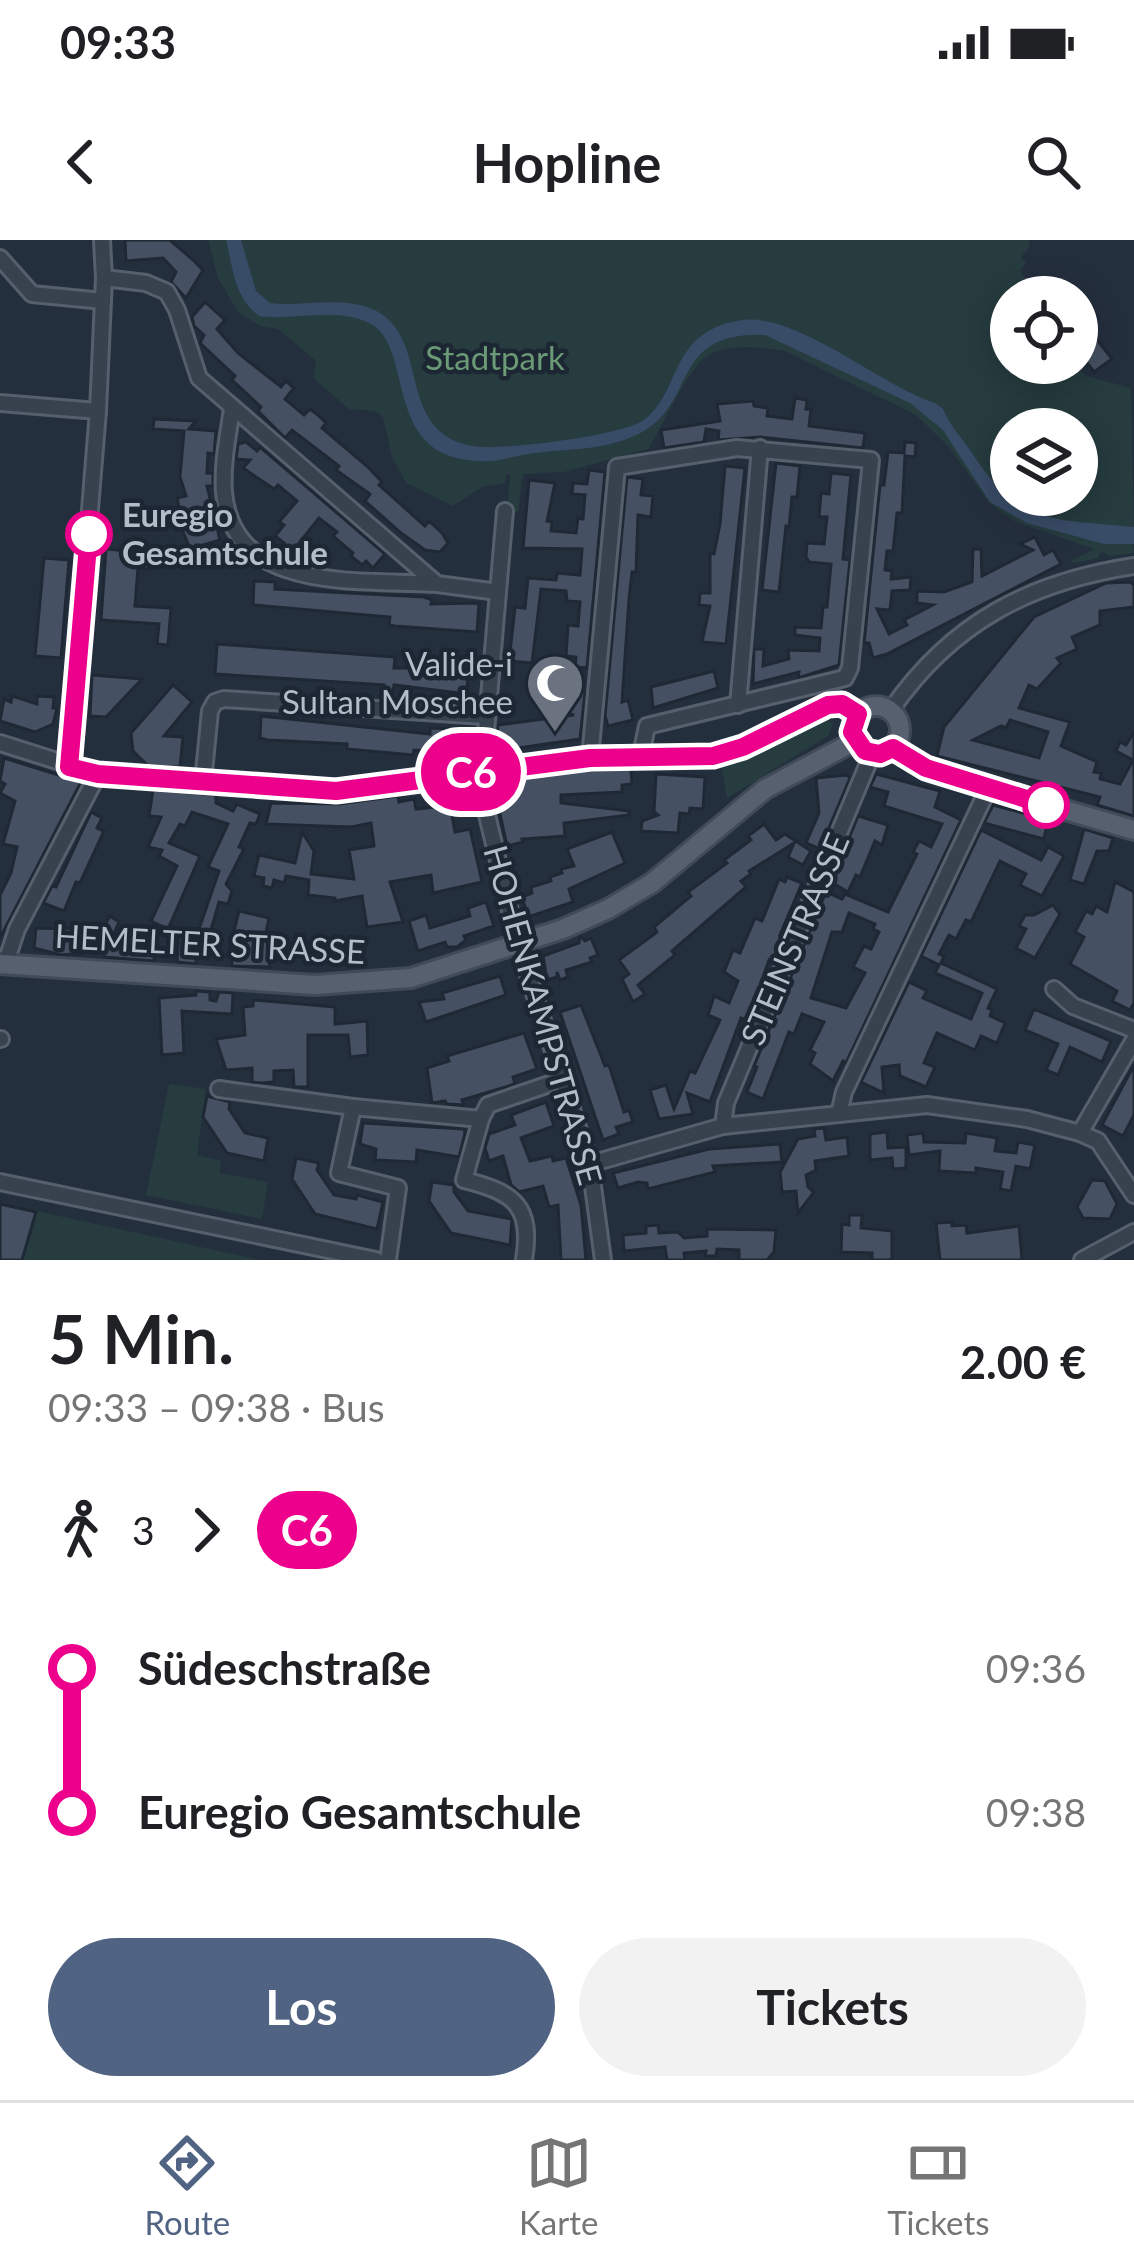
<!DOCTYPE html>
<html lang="de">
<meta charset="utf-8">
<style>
:root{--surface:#fff;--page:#f2f2f2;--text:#202124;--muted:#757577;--line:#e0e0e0;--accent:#506383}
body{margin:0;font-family:Lato,sans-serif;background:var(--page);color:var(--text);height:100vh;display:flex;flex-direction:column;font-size:45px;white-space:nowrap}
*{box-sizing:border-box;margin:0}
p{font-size:39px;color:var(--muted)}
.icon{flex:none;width:66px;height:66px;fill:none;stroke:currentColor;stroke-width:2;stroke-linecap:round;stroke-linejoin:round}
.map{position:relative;height:1020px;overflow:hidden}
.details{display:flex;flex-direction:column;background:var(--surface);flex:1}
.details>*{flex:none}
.badge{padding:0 24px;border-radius:39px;font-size:42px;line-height:78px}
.tools{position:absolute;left:990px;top:36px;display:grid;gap:24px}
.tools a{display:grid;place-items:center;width:108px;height:108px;border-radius:50%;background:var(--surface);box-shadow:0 6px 30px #0003;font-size:60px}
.map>.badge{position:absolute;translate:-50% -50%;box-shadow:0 0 0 6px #fff}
.legs{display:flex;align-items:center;gap:18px;height:132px;padding:0 48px;font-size:39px}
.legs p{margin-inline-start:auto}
.head{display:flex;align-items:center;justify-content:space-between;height:204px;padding:0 48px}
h1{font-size:66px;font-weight:700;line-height:90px}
.cta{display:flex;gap:24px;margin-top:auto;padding:24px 48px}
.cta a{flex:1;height:138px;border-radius:72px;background:var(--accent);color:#fff;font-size:48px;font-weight:700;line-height:138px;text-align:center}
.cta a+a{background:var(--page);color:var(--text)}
ul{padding:0 48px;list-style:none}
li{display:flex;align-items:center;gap:42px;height:144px;font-size:45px}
li i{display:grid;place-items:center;width:18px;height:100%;margin:0 15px;background:currentColor}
li i::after{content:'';width:30px;height:30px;margin:-15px;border:9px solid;border-radius:50%;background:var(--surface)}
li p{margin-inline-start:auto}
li:first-child i{background:linear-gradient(#0000 50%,currentColor 0)}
li:last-child i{background:linear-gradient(currentColor 50%,#0000 0)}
.status{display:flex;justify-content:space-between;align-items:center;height:84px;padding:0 60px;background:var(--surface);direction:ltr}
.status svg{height:33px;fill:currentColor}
header{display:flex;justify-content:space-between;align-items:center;height:156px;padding:0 48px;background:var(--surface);font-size:54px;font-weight:700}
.tab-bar{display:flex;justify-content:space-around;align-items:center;height:168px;border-top:3px solid var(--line);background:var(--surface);font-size:33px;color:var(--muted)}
.tab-bar a{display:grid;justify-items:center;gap:6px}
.tab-bar .current{color:var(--accent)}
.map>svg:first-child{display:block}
</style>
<div class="status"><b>09:33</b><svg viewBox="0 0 49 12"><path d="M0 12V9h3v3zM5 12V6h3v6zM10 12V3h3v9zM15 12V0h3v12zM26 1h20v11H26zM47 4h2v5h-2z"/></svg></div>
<header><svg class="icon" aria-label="back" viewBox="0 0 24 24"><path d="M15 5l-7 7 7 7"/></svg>Hopline<svg class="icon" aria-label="search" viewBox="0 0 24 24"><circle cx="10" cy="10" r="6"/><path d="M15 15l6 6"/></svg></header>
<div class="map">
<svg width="1134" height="1020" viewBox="0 0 1134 1020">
<rect width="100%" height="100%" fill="#242f3e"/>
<g fill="#263c3f" fill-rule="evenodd">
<path d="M208,0H1029V7L1021,17L1026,23L1020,30L1034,57H1011V123H1075L1086,136L1131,148L1134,287H1130L1134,313L1110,316L1101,311L1098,318L1075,323L1071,321L1094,309L1016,282L989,263L949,207L916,175L785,111C762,107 720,102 702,120C685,137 662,186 648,209L564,232L523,234L518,272L507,271L510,234L506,235L505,243L482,247L453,266L406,243L392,217L383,177L375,171L349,169L313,138L316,121L278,89L260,86L238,72L218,38ZM1011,189H1077V255H1011Z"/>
<polygon points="824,478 833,483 828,496 727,558 721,526"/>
<polygon points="169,844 206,849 197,915 221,921 220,933 268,942 262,979 146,955"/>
<polygon points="0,963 260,1020 0,1020"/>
</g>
<path fill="#394c67" d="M226,0H241L256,51L270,63C303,67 337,56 370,68C434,93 392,191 472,206C501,211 621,196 644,180C682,152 668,90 743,80C797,73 882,146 935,163L943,169C950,187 964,200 974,216C1020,287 1059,279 1134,287V304H1104L1027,283L990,262L943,190L910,163L765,95C671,91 697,160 644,191C607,212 566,208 527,214C515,216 503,220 491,221C376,226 419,108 369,83C337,67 293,81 259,76C234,57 233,28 226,0Z"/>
<g fill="#455162" stroke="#1f2835" stroke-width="3" fill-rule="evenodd">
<polygon points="125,0 170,0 193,20 203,30 186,58 171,42 176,32 163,18 126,21"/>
<polygon points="1072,44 1098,77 1088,88 1112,119 1094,132 1077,110 1082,101 1077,97 1077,57 1056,57"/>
<polygon points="205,62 225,80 217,89 238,113 281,147 286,141 294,148 285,159 304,175 310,169 318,175 326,183 322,188 368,227 382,242 379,245 425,286 429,281 442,293 448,303 440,312 425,310 401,293 365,261 370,254 336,230 339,226 292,190 285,198 258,171 261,167 232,140 235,136 200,103 204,95 194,86 192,77"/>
<polygon points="795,158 807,160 806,169 811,169 809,186 865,193 863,208 760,197 718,200 719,191 706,189 704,202 664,208 661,190 720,181 717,164 753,161 754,166 768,168 767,176 792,179"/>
<polygon points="154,179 196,181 189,189 216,191 214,214 208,213 207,233 213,233 213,246 207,246 220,300 190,309 174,269 179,267 177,258 186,256 180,237 184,191 153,189"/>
<polygon points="246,202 257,211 260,207 385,314 373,328 366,321 362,325 351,316 353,313 333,296 337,292 319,278 288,317 278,310 284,303 275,296 284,285 279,282 297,261 278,245 274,249 243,228 250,220 236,219 238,204"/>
<polygon points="905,202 916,203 915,217 905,216 902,273 897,273 893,311 887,311 885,330 892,331 891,339 911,337 910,350 892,351 890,370 877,369 889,394 907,385 904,380 933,365 917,363 917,351 944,352 972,342 973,309 981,309 982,336 1033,310 1020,304 1035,297 1044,315 1053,310 1061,324 887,414 873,418 869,403 864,403 880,245 884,245 888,212 904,213"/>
<polygon points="776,223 800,226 797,257 792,257 789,287 786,286 779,352 762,350"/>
<polygon points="725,226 745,228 726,404 702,402 710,366 699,365 700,353 710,353 710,313 714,314 720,284"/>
<polygon points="589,230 605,232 587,428 575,427 576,417 566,416 568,385 578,386 580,362 567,361 566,351 541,349 532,423 509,421 515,367 525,368 528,338 556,340 557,333 580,335 582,309 523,308 529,240 555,243 547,281 552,282 551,291 576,293 578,278 583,279 585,255 572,254 573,243 587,244"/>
<polygon points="831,233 851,235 843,319 850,320 839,425 798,438 799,432 753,444 754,409 764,409 763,426 789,419 788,410 819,411 820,398 795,395 795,387 821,388 823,367 827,367 831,324 809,322 806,317 807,303 824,304 827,277 819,277 821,253 829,254"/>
<polygon points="627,237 643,239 641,255 653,256 651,277 638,275 636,332 632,332 629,359 622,462 628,460 633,480 608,486 605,476"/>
<polygon points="106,309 150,313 149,329 138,328 135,366 171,368 168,405 157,404 159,384 101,380"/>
<polygon points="44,318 69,320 61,418 35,416"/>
<polygon points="254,341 275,342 275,349 424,357 432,360 431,364 479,363 477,392 395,386 389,385 390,377 253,365"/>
<path d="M1130,342L1134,345V367L1100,371V385L1072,397L1077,409L1057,418L1061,423L1037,449L1029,445L1019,468L1070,482L1061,506L1097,522L1094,532L1101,533L1100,539L1120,544L1133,520L1116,511L1120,502L1126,505L1134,492V576L1097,565L1100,557L937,516L944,487L1034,377L1106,343ZM1010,480L1048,492L1039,518L973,500L1001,486L1006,488Z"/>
<polygon points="217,404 395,417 394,428 468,428 467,454 394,445 392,459 383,458 384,445 215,434"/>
<polygon points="714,431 718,448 653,468 651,447"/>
<polygon points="92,435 142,439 106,477 90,476"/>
<polygon points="549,444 577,447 576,451 585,452 580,499 497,511 498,485 574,475 548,469"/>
<polygon points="173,445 192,462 164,496 183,497 180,527 148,526 133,511 131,493"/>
<polygon points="12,456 37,464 37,456 54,457 53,468 57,468 53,484 35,492 0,481 4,459 11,462"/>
<polygon points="261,476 430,494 430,488 456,489 464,491 462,513 414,510 413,515 347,509 347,504 268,500 260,498"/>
<polygon points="4,518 81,542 0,698 0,655 11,633 17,607 3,604 15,561 0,553 5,544 0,541"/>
<polygon points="591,529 631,529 632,544 622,545 622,552 561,555 561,563 629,571 629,575 564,583 565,596 522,599 523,602 507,606 493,542"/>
<polygon points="656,534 705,537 703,569 690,568 689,574 680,573 678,593 641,591 642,581 658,575 654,572"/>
<path d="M876,534L940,551L935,567L961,580L846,823L843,821L833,841L810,824L815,813L810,810L824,782L802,774L794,794L789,792L763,859L747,852L757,827L754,826L826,652L842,659L845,654L888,672L917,614L913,612L919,601L931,607L942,584L884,566L888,552L870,547ZM849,673L875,684L873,689L879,692L871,709L864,706L853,727L865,733L846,768L811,758L832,692H842Z"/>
<polygon points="847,535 850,538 820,609 806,603 819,573 816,538"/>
<polygon points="458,547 461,569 451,570 455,592 470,589 482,642 433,653 431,635 390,642 403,682 367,687 362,656 335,661 335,658 308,655 309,640 286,636 284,643 274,640 272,648 263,646 264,638 254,636 259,615 295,623 302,592 314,611 311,634 354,639 349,610 374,606 371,583 351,587 266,584 271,563 339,564 398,556 399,562 414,559 416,569 444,566 441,550"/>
<polygon points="153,550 216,555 216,563 233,571 237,564 260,574 256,584 250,583 239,607 244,609 226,644 232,651 228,664 219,662 209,697 209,718 196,717 196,724 177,722 179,694 197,695 219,631 208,627 228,584 192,572 185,586 180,584 169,603 200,616 168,689 151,681 177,626 159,616 162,610 148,607 161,577 149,576"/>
<polygon points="993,565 1048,580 1044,599 984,583"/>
<polygon points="91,572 102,578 97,588 104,591 80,643 76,642 64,671 43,663 52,646 56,647"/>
<polygon points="858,576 888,585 882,605 875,601 860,637 856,635 848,652 831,642"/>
<polygon points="764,584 776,600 785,594 811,611 803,625 788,617 794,603 749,631 751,634 741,641 746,647 672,711 675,715 638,745 645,754 633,762 622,739 629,734 619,720 657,692 654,687 691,656 688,652 727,623 724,620 751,600 748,596"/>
<polygon points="1084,589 1113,598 1109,611 1097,611 1084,644 1070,640"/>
<polygon points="981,590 1041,620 1048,607 1064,616 1042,656 1020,645 1026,634 1000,621 971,682 966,680 956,699 949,695 939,714 944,716 941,723 997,749 988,768 992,770 990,776 1005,783 997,803 981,796 975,810 937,793 924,823 935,827 926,847 900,836 899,825 882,827 884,853 861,842 909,742 927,751 923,758 971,779 982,753 935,733 939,725 921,716"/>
<polygon points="612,592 625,623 569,649 573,662 528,677 522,657 532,653 531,647 551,641 550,637 562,633 561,629 574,626 567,609"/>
<polygon points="787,637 802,643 780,695 784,696 773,722 769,720 748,781 741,778 710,862 687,853 693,874 659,879 650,850 666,845 674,869 690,831 695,833 720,780 708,775 714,756 729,763 738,741 724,732 733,710 740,713 755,678 762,681 779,639 785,642"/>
<polygon points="1115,642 1134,652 1134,763 1130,770 1112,761 1117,751 1070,724 1084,697 1075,692 1086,671 1092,674 1096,666 1107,672"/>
<polygon points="486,662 494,686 464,696 466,700 457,707 447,707 445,702 418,711 409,681 426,675 430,688 470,676 468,668"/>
<polygon points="1053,665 1060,674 1035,718 1016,708 1026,689 1019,686 1025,675 1034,675"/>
<polygon points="239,671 269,678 266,692 278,695 275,705 267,703 270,727 232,726 230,707"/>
<polygon points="110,676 119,682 114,693 155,700 154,721 104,717 104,686"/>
<polygon points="36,688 78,689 78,693 85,694 83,713 61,715 34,708"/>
<polygon points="580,696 585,701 591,698 598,715 590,718 592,722 566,730 568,737 560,740 557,732 557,737 547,740 543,716 579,703"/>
<polygon points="500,736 506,755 426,782 419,762 444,759 442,753"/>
<polygon points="196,751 210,752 210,760 216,761 219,752 233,753 232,774 182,771 184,813 162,815 159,758 196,755"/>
<polygon points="253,760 335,767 335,784 367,781 368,815 350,817 348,795 308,795 308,847 294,847 293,830 274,831 274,842 261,843 252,842 252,828 226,830 216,799 245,795 243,767 253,766"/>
<polygon points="581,765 605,826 609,825 624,872 629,870 633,882 616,887 619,894 603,900 560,772"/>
<polygon points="1034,769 1111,801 1102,822 1070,807 1058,835 1046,830 1058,804 1025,790"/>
<polygon points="524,793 537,829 513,837 515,844 462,860 464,865 447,864 445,861 432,863 427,828 449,821 447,816"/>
<polygon points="1134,825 1134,875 1123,896 1102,885"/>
<polygon points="207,856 230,862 229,869 245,893 268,898 264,921 227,913 203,877"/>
<polygon points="546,862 554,886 521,898 530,921 552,916 553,921 566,918 581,965 586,1020 561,1020 558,965 549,967 543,946 519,952 511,945 503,916 489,921 485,908 489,894 515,885 511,875"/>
<polygon points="363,883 464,889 465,893 459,917 417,910 416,922 375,920 376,909 360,904"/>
<polygon points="824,888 826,900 847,897 849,916 815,921 816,930 806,935 808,947 814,952 798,973 796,951 782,952 780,932 798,899 815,896 814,889"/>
<polygon points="887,892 888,908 906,907 906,928 893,929 892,918 870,920 870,894"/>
<polygon points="923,893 924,902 965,903 966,893 997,898 995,911 1016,913 1018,902 1035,905 1030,929 1016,926 1011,951 1000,949 1003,932 976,928 976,933 939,931 940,911 909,915 907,895"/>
<polygon points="780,904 782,922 713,926 715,932 648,949 647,943 638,942 618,948 613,933 709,909"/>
<polygon points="296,918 319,923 317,930 334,955 356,959 357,955 383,962 377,989 315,974 292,939"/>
<polygon points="1092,940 1105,941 1117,964 1110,979 1083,978 1077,967"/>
<polygon points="432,942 454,945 454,952 468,971 512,979 510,1005 451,993 429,961"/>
<polygon points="0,964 36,972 22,1020 0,1020"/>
<polygon points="849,975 862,975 861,988 892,991 892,1020 872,1020 872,1013 841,1012 842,984 849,985"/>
<polygon points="952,982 952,986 966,985 967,993 1019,986 1022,1020 940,1020 936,983"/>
<polygon points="658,985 659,993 678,992 684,998 707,996 707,989 776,990 774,1012 767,1020 739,1020 739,1010 717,1009 716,1016 705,1016 706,1011 684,1013 685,1020 667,1020 665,1007 624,1011 623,995 646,993 646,986"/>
</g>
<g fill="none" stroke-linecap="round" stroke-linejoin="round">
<g stroke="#565f6c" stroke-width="20">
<g id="minor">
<polyline points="0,18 32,54 103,61"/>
<polyline points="104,38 146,43 167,52 177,70 199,138 437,344 498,352"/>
<polyline points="0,163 98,171"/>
<path d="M232,169C228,196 222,224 224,252C233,355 362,339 437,344"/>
<polyline points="505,271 481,550 518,704 590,924 603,1020"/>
<polyline points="738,465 760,208"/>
<path d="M891,470C952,382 1030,342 1134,326"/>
<polyline points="0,503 98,534 336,551 590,518 713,516 743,507 828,465 842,464 858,474"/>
<polyline points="590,518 617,227 737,208 871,220 850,428 845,438 647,486 641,515"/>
<polyline points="69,527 98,171 104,38 102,0"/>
<polyline points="203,542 210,471 215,462 224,459 485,476"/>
<polyline points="5,725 17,689 98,534"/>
<polyline points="1054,749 1073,766 1134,790"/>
<polyline points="0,799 1,799"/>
<polyline points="219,849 353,867 339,933 398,948 388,1020"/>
<polyline points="353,867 481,879 488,865 561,840"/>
<polyline points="839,874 844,852 988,549"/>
<path d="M481,879L464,940C514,952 533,966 524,1020"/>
<polyline points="723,886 726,863 872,514"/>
<polyline points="1080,893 1134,800"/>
<polyline points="590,924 723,886 927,865 1027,879 1080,893 1098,901 1134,955"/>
<polyline points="0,942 376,1020"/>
<polyline points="1082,1020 1134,992"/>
</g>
</g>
<g stroke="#414a57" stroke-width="24">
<g id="major">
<circle cx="876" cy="490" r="24"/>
<polyline points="893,507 925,528 952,537 1134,590"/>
<polyline points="0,724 315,745 411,738 563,689 608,669 652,643 765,549 855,501"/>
</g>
</g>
<use href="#minor" stroke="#38414e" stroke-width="14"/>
<use href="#major" stroke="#56606e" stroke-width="18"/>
</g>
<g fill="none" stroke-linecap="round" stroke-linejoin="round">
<g stroke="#fff" stroke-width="27">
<polyline id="line-1" points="89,294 69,527 98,534 336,551 590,518 713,516 743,507 828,465 842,464 858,474 852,492 865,511 880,514 893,508 926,528 1046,565"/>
</g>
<use href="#line-1" stroke="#ec008c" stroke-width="18"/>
</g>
<defs>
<g id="mosque-pin" transform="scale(3)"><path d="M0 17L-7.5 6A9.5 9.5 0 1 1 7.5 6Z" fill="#6b7280" stroke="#1d2633"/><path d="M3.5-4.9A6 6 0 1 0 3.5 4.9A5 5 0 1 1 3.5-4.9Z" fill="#fff"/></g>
</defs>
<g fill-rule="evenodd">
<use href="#mosque-pin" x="555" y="443"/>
</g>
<g fill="#fff" stroke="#ec008c" stroke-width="6">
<circle cx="89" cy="294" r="21"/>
<circle cx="1046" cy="565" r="21"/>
</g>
<g text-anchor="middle" stroke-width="9" stroke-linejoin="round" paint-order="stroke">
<g font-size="33" fill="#6b9a76" stroke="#1d2633">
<text x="495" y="130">Stadtpark</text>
</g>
<g font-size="33" font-weight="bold" fill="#b4bcc9" stroke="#1d2633" text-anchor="start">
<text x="122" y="287">Euregio<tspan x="122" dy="38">Gesamtschule</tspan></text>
</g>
<g font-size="33" fill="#b4bcc9" stroke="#1d2633" text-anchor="end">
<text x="513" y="436">Valide-i<tspan x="513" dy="38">Sultan Moschee</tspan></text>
</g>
<g font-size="33" fill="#b4bcc9" stroke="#1d2633">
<text transform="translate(795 699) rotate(-67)" y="12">STEINSTRASSE</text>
<text transform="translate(210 704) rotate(3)" y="12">HEMELTER STRASSE</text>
<text transform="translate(543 775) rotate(74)" y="12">HOHENKAMPSTRASSE</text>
</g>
</g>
</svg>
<div class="tools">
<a><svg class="icon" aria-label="locate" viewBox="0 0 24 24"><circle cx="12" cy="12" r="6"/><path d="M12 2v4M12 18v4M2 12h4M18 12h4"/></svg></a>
<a><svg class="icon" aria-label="layers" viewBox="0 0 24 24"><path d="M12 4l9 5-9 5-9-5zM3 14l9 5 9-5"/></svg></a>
</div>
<b class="badge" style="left:471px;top:532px;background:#ec008c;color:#fff">C6</b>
</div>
<section class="details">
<div class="head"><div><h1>5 Min.</h1><p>09:33 – 09:38 · Bus</p></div><b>2.00 €</b></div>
<div class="legs"><svg class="icon" aria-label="walk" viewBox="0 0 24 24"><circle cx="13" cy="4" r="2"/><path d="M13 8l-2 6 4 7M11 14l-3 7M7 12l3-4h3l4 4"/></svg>3<svg class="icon" aria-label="forward" viewBox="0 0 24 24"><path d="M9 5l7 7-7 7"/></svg><b class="badge" style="background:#ec008c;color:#fff">C6</b></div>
<ul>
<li><i style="color:#ec008c"></i><b>Südeschstraße</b><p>09:36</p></li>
<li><i style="color:#ec008c"></i><b>Euregio Gesamtschule</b><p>09:38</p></li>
</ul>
<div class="cta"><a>Los</a><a>Tickets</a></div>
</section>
<nav class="tab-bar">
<a class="current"><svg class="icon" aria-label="directions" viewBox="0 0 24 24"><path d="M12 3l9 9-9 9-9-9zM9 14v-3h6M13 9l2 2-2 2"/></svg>Route</a>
<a><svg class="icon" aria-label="map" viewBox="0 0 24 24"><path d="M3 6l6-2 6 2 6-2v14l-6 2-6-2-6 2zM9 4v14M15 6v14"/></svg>Karte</a>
<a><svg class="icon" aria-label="tickets" viewBox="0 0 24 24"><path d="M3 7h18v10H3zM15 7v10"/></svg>Tickets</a>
</nav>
